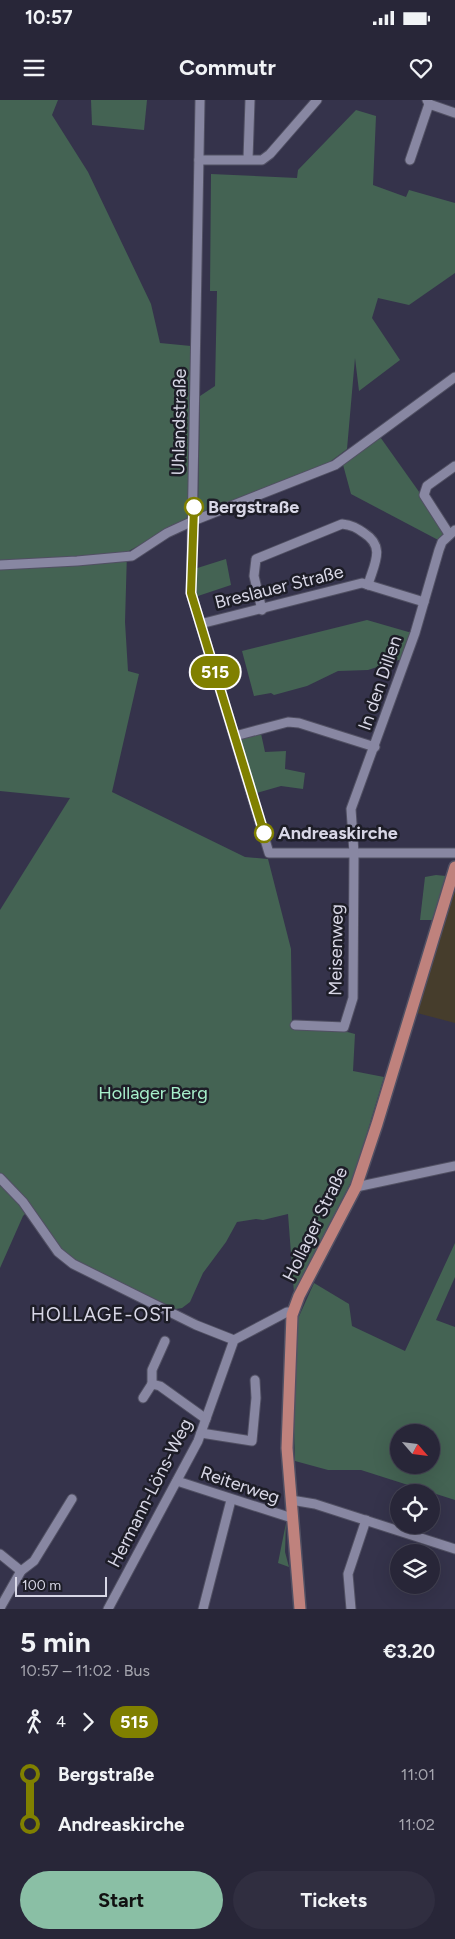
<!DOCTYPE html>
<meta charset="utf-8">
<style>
:root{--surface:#282638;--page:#302e40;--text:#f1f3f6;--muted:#a5a5ae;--line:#444353;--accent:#8abfa5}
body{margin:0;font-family:Figtree,sans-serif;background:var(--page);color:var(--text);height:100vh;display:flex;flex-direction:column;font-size:19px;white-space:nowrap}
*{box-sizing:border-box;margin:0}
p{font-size:16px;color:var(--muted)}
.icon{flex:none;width:28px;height:28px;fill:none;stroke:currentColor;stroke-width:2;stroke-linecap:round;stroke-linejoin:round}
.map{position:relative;height:1509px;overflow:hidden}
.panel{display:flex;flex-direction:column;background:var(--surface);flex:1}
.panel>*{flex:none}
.badge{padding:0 10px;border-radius:16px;font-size:18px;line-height:32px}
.needle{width:32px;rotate:118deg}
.buttons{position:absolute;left:390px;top:1324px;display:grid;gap:10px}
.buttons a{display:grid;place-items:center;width:50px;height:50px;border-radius:50%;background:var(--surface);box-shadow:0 5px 20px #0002,0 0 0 1px var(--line);font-size:25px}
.scale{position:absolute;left:15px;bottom:12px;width:92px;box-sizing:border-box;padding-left:5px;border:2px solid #d8d7e6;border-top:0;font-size:14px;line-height:18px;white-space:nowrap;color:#d8d7e6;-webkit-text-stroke:4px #1d1d27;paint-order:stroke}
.map>.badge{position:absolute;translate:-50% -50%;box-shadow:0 0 0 2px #fff}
.legs{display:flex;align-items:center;gap:8px;height:55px;padding:0 20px;font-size:16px}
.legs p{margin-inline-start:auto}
.overview{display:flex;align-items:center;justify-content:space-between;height:85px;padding:0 20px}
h1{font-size:28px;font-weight:700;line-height:38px}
.primary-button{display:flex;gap:10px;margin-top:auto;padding:10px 20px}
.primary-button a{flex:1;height:58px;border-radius:30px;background:var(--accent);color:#111;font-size:20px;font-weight:700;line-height:58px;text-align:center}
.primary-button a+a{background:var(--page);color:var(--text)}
ul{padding:0 20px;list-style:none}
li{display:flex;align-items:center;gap:18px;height:50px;font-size:19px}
li i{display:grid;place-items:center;width:8px;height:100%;margin:0 6px;background:currentColor}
li i::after{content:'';width:12px;height:12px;margin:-6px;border:4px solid;border-radius:50%;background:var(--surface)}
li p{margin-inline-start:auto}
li:first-child i{background:linear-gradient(#0000 50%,currentColor 0)}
li:last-child i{background:linear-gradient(currentColor 50%,#0000 0)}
.status{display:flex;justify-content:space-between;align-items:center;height:35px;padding:0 25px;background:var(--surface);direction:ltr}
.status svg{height:14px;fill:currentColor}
header{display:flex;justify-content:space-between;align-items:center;height:65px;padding:0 20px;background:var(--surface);font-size:22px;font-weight:700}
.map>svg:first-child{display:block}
</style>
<div class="status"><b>10:57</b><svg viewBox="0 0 49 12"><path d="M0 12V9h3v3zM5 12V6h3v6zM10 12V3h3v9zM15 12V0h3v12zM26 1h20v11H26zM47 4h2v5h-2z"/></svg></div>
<header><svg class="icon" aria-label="menu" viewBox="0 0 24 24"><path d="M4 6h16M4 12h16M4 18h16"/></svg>Commutr<svg class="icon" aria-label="heart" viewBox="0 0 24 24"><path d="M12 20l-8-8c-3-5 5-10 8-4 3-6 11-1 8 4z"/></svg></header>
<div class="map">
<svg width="455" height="1509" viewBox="0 0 455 1509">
<rect width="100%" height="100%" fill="#35334b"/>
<polygon fill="#463d2c" points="455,787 455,923 417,913"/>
<g fill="#446353" fill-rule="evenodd">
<polygon points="0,0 58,0 52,15 88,72 151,204 160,243 191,246 189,418 127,452 125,522 128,571 139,574 112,692 245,757 268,759 291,849 292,928 340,930 355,934 353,971 384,977 354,1076 294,1193 288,1114 263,1120 256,1119 237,1122 226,1142 203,1173 190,1202 182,1208 176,1209 74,1161 62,1151 31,1108 23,1116 0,1168 0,810 70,698 0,691"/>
<polygon points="91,0 147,0 144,30 92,25"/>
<polygon points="356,10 376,16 373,85 406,97 409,90 455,103 455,173 409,205 378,198 372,218 400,260 359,291 355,258 347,349 327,364 203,413 198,409 200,296 215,286 217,191 210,191 211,74 297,78 298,70"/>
<polygon points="378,334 449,434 442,442 351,394 342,361"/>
<polygon points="226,459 231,485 192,498 191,470"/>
<polygon points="367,520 412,533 402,559 368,570 338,571 307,586 274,595 271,593 254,596 242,551"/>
<polygon points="260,629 265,652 286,651 285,669 305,673 303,689 281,686 253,694 235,636"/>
<polygon points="436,775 446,776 439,820 420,820 425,777"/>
<path d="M455,1143V1177L436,1220L455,1227V1400L361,1370H328L295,1361L293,1301L296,1223L314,1183L349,1204L352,1226L405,1251ZM399,1332H431V1365H399Z"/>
<polygon points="286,1423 285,1452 289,1467 278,1463"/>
</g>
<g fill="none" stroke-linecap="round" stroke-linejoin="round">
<g stroke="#515063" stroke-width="11">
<g id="minor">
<polyline points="200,0 191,493 269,753 455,753"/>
<polyline points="429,4 455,13"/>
<polyline points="248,59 250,0"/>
<polyline points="199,60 262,60 270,54 317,0"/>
<polyline points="410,60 429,4 427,0"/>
<polyline points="449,434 424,395 427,386 455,366"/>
<polyline points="0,465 77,461 132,456 167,433 193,421 335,365 455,277"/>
<path d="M262,510L254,476L256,459L342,424C352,425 357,428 364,433C386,447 374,464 368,485"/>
<polyline points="200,524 362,483 424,502"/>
<polyline points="235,636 288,622 299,623 375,647"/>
<polyline points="295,925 344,927 353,898 354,753 351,709 415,533 439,450 442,442 455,430"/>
<polyline points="0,1078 23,1102 58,1152 73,1164 196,1225 234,1240"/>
<polyline points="356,1087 455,1066"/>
<polyline points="152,1284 152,1270 165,1241"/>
<polyline points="143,1298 152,1284 160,1286 206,1319"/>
<polyline points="201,1333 252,1341 256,1298 255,1280"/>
<polyline points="177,1381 292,1418"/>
<polyline points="291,1400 315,1404 455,1449"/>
<polyline points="0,1454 21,1471"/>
<polyline points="0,1508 21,1471 34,1461 72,1399"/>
<polyline points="108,1509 198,1341 234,1240 287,1212 293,1212"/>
<polyline points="203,1509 231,1400"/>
<polyline points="351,1509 348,1474 366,1420"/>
</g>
</g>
<g stroke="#515063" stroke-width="14">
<polyline id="major" points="300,1509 287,1348 292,1215 299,1196 356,1087 377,1024 455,767"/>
</g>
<use href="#minor" stroke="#8887a2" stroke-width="9"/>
<use href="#major" stroke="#bf827d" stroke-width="11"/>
</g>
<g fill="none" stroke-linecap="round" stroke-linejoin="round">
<g stroke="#fff" stroke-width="11">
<polyline id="line-1" points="194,407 191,493 264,733"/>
</g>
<use href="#line-1" stroke="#808000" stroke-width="8"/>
</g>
<g fill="#fff" stroke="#808000" stroke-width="2.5">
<circle cx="194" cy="407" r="9"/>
<circle cx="264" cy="733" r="9"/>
</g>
<g text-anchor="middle" stroke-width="5" stroke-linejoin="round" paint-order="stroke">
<g font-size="18" fill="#d8d7e6" stroke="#1d1d27">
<text transform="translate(179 322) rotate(-89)" y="6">Uhlandstraße</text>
<text transform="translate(279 487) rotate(-14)" y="6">Breslauer Straße</text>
<text transform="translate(380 583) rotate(-71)" y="6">In den Dillen</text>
<text transform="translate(336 850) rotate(-89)" y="6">Meisenweg</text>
<text transform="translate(315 1124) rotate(-64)" y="6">Hollager Straße</text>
<text transform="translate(240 1385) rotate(19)" y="6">Reiterweg</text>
<text transform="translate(150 1393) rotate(-63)" y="6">Hermann-Löns-Weg</text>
</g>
<g font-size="18" font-weight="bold" fill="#d8d7e6" stroke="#1d1d27" text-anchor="start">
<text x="208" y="413">Bergstraße</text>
<text x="278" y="739">Andreaskirche</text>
</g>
<g font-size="18" fill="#a7efcb" stroke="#1d1d27">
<text x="153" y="999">Hollager Berg</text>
</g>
<g font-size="19" letter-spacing="1" fill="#d8d7e6" stroke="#1d1d27">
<text x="102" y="1221">HOLLAGE-OST</text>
</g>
</g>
</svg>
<div class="buttons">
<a><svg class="needle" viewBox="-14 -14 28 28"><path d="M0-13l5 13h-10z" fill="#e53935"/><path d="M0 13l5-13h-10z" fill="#a5a5ae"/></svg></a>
<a><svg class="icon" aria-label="locate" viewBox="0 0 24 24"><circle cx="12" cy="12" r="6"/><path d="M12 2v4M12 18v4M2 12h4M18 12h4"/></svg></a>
<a><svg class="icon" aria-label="layers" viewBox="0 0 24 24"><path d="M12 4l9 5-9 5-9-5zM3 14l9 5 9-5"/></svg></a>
</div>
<div class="scale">100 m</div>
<b class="badge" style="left:215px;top:572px;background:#808000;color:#fff">515</b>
</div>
<section class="panel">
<div class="overview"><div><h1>5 min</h1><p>10:57 – 11:02 · Bus</p></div><b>€3.20</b></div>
<div class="legs"><svg class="icon" aria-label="walk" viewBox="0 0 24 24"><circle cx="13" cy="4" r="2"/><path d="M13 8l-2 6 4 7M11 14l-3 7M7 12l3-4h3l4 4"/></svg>4<svg class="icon" aria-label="forward" viewBox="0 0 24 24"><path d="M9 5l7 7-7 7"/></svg><b class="badge" style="background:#808000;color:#fff">515</b></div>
<ul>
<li><i style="color:#808000"></i><b>Bergstraße</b><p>11:01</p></li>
<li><i style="color:#808000"></i><b>Andreaskirche</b><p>11:02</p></li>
</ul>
<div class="primary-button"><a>Start</a><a>Tickets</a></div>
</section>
